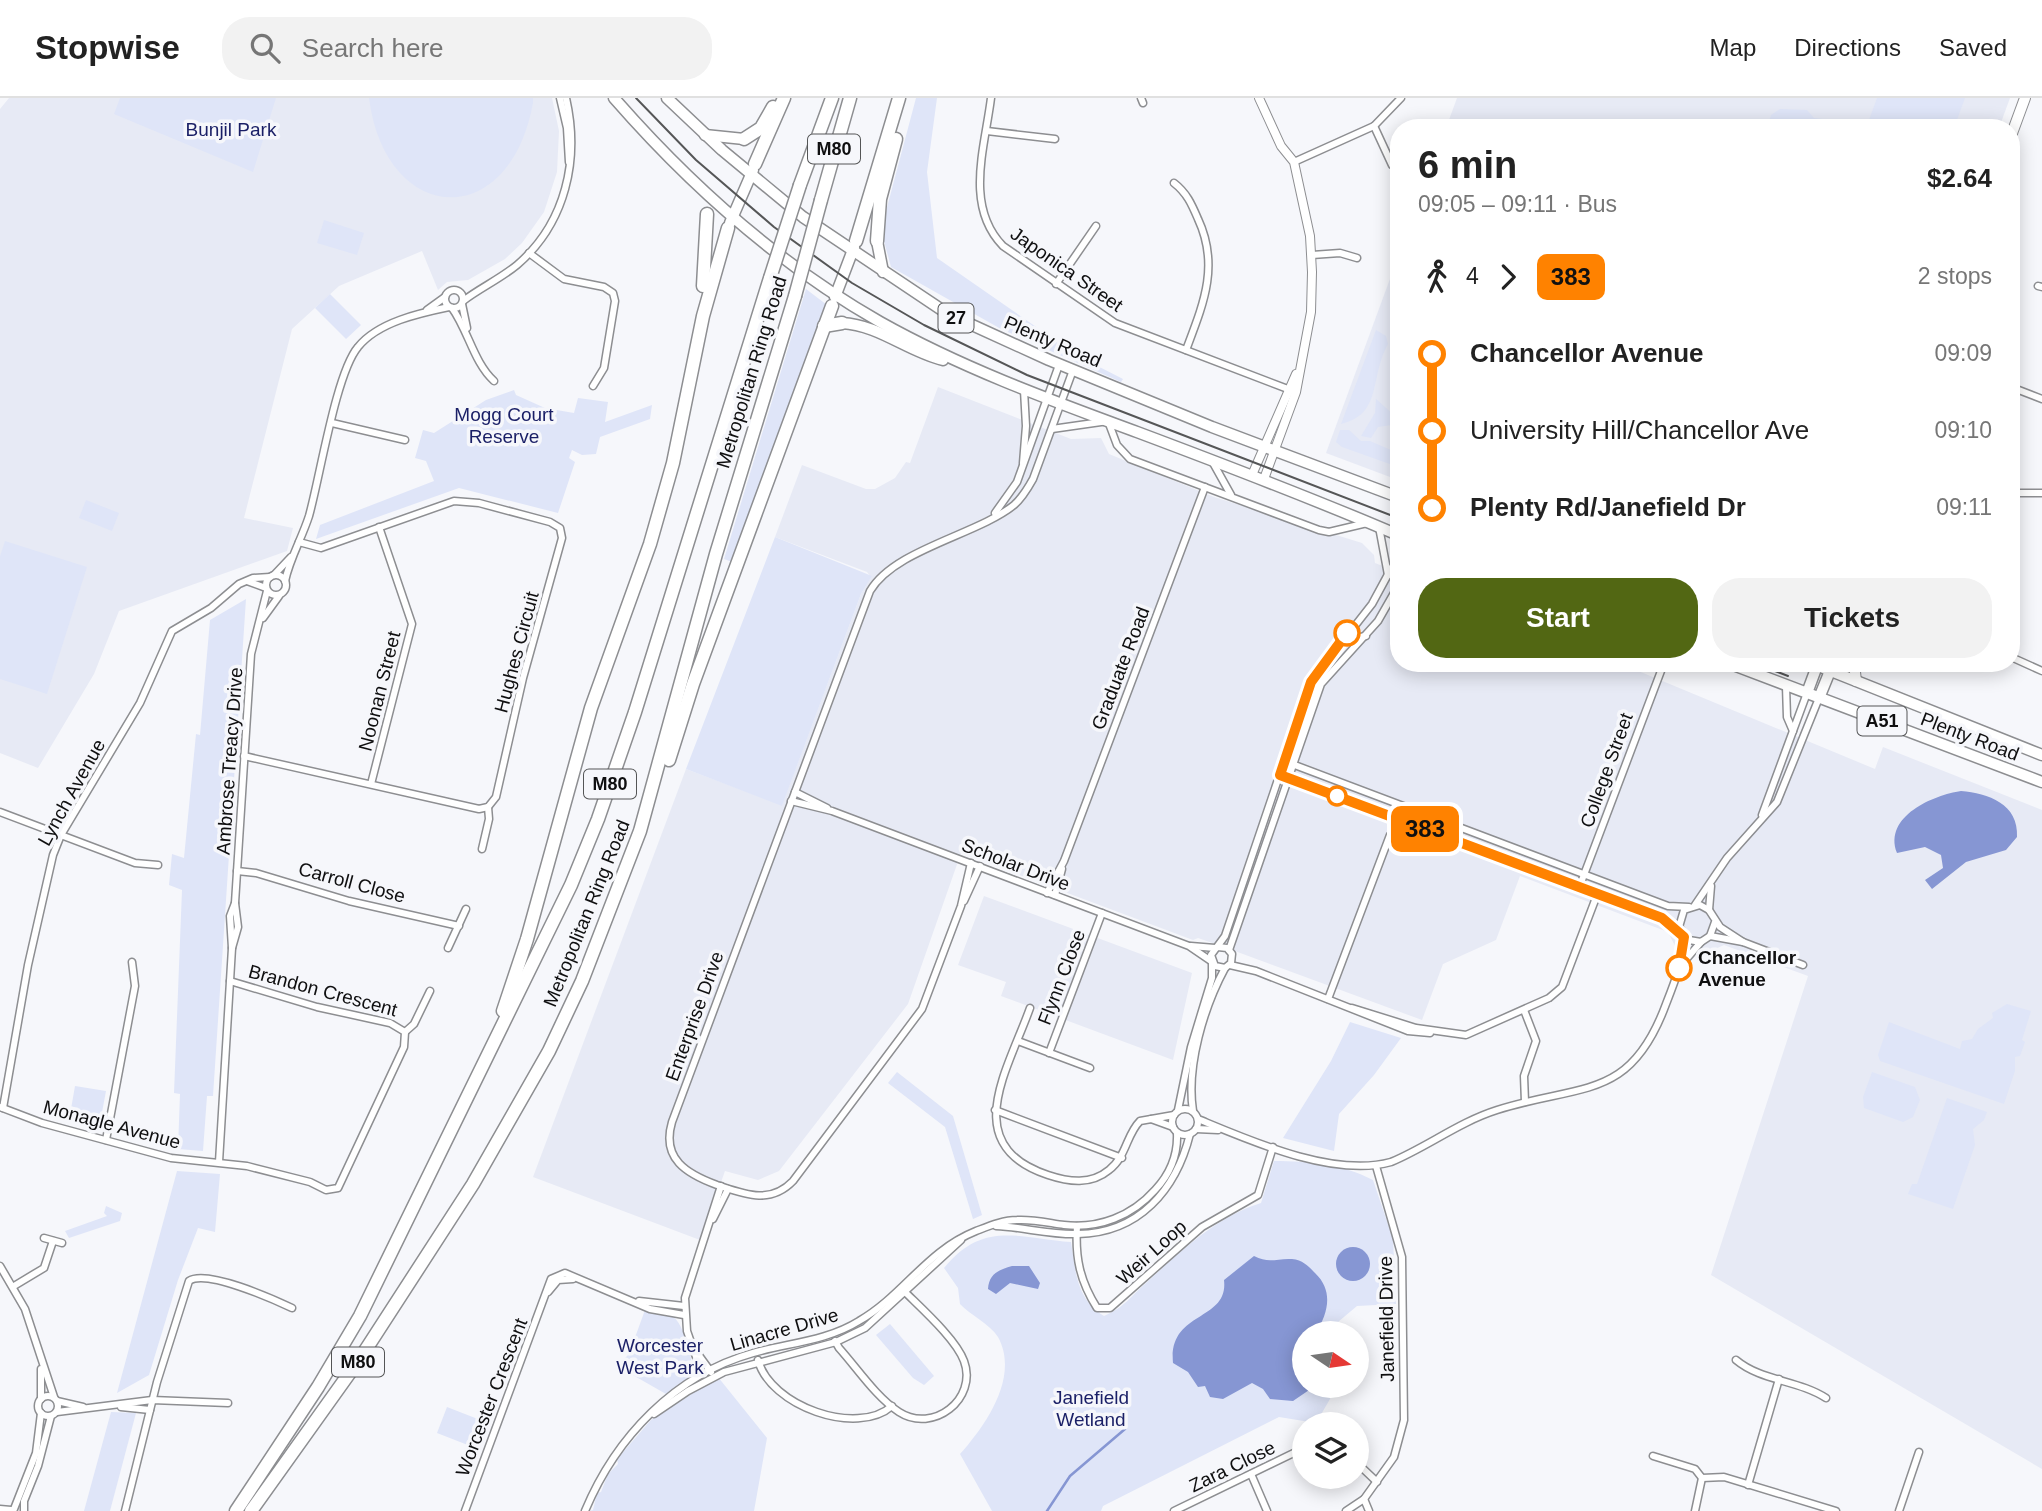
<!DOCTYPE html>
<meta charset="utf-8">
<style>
:root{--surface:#fff;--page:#f2f2f2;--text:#222;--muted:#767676;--line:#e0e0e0;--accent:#526713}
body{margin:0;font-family:Helvetica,sans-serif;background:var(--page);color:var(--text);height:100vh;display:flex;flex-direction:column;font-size:26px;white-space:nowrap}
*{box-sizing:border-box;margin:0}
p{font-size:23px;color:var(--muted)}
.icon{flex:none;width:38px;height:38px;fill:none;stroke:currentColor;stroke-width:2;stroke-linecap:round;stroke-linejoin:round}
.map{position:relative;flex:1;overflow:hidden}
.details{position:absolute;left:1390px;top:21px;width:630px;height:553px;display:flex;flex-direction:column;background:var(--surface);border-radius:28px;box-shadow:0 4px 18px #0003}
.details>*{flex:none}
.badge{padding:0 14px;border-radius:10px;font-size:24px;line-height:46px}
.needle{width:46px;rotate:103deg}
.controls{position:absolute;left:1292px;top:1223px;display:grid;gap:14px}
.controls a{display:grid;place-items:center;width:77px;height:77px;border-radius:50%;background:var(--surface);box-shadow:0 4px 18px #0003;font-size:35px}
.map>.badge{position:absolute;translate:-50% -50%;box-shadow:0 0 0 4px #fff}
.legs{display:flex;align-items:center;gap:10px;height:77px;padding:0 28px;font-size:23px}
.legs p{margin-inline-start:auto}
.summary{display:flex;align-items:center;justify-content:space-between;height:119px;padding:0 28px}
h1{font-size:38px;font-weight:700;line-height:52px}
.action{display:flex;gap:14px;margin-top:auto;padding:14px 28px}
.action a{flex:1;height:80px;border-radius:28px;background:var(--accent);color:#fff;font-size:28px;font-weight:700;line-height:80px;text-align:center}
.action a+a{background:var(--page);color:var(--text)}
ul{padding:0 28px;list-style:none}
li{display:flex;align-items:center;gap:24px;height:77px;font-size:26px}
li i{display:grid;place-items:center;width:10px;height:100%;margin:0 9px;background:currentColor}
li i::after{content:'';width:18px;height:18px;margin:-9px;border:5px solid;border-radius:50%;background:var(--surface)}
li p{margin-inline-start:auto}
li:first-child i{background:linear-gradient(#0000 50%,currentColor 0)}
li:last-child i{background:linear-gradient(currentColor 50%,#0000 0)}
header{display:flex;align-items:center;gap:42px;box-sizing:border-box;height:98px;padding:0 35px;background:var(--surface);border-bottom:2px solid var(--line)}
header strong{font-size:33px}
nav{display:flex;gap:38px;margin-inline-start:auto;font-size:24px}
.search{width:490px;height:63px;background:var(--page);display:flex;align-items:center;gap:18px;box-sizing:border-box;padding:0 24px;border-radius:28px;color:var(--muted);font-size:26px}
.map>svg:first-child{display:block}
</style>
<header>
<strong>Stopwise</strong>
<div class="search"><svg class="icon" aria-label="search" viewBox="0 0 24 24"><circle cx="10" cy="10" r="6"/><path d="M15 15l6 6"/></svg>Search here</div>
<nav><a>Map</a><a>Directions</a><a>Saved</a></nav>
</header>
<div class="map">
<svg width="2042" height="1413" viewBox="0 0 2042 1413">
<rect width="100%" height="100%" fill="#f6f7fb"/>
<g fill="#e7eaf5">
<polygon points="9,0 552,0 559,33 557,74 544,114 522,145 505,161 468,182 447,184 438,192 422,153 339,188 292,231 244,420 293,430 287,453 119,513 94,576 38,670 0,655 0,11"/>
<polygon points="1457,0 2010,0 1999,30 1446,30"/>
<polygon points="1398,159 1398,382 1326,355"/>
<polygon points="938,289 1071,341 1101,340 1109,356 1214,399 1362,445 1374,457 1375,465 1398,474 1398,565 1619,565 1875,671 1883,649 2042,712 2042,1371 1711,1177 1808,878 1724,847 1700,858 1675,848 1668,834 1520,778 1496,842 1443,866 1422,922 1224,849 1198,840 1193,842 961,755 908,906 779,1073 758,1082 725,1073 700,1142 533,1079 686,671 782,707 861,496 871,479 867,474 775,439 802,367 866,391 875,391 895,380 906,364 910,365"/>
<polygon points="984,798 1192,875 1173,962 1001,898 1006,884 958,867"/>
</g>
<g fill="#dfe5f8">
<polygon points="120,0 276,0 253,74 114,16"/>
<path d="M369,0H533V5C509,136 385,127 369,0Z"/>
<polygon points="916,0 937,0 927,74 937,160 1078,258 1123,281 1121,284 1001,231 891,169 881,132"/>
<polygon points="1877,0 1965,0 1954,30 1866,30"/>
<polygon points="1780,11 1807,12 1814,20 1823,21 1829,30 1767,30 1771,17"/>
<polygon points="324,122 364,135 357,157 317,145"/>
<polygon points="806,191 827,207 732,464 724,461"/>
<polygon points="330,196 361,227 346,241 315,210"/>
<path d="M1376,232L1386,238L1388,246C1369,280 1383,316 1341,326Z"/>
<polygon points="514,292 516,297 545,310 574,315 578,300 608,304 605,324 652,307 650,321 600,339 596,356 582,357 572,352 569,360 575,364 558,415 459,390 316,441 320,427 434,383 426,363 415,360 423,332 434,335 486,302"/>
<polygon points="1376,301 1395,318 1392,327 1378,329 1371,340 1361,338 1375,315"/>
<polygon points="1340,332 1349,332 1361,343 1370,343 1391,352 1398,343 1398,369 1342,349 1336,344"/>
<polygon points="86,402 119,415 112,433 79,420"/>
<polygon points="775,439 872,478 861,496 782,708 686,671"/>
<polygon points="5,443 87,469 47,596 0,581 0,458"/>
<polygon points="246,501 213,998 207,998 203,1053 178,1051 180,996 174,995 182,792 169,787 172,756 184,760 196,636 200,637 210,522"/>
<polygon points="2007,906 2031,913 2022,942 2025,944 2020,958 2015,959 2015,973 2004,1006 1880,963 1878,957 1889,924 1960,951 1962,943 1972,941 1978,931 1993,920 1992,915"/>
<polygon points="1350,924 1401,940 1374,977 1339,1016 1334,1053 1283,1040 1331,963"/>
<polygon points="897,974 953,1018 982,1117 973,1121 945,1029 888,985"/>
<polygon points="1872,974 1915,989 1920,1002 1913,1019 1903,1024 1864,1010 1863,999"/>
<polygon points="75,988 106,993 100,1025 95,1028 75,1023 77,1013 71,1011"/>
<polygon points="1947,1000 1987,1014 1984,1022 1973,1031 1975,1047 1953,1111 1908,1096 1912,1086 1917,1086"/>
<path d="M1274,1063C1309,1063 1342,1066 1373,1082L1393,1141L1396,1206L1357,1208L1338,1224L1336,1235L1304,1236V1288H1333L1330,1301L1316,1325L1279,1319L1103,1408L1101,1413H992L960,1356C985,1328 1020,1279 998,1239C990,1226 970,1217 960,1206L958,1190L944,1170C983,1122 1018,1140 1071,1144C1076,1175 1076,1200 1104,1218C1125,1209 1130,1199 1146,1185C1181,1153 1216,1119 1261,1105Z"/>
<polygon points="177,1073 220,1076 215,1134 198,1130 178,1182 149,1277 117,1295"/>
<polygon points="106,1108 122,1115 120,1123 69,1140 65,1133 107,1118 104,1115"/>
<path d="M645,1212C654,1216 665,1215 673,1219C683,1224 696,1267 691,1278L666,1296L617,1268L629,1256Z"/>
<polygon points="890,1226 934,1278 924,1287 913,1280 876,1237"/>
<polygon points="718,1279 767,1340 754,1413 589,1413 593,1412 597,1395 601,1394 608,1376 618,1366 617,1361 651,1322"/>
<polygon points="447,1309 488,1325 478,1351 437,1335"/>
<polygon points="111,1314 136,1315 110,1413 84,1413"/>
</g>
<g fill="#8696d3">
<path d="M1961,693C1988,695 2019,706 2017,739L2006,752L1966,764L1932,791L1925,782L1943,770L1941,757L1925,749L1897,755C1883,718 1934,697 1961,693Z"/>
<circle cx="1353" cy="1166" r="17"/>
<path d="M1254,1158C1269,1166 1277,1160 1292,1161C1303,1162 1308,1168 1315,1175C1334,1193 1328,1215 1316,1235L1304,1236V1288H1315L1293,1303L1270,1301L1263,1291L1252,1285L1223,1301L1210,1299L1205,1288L1198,1289L1188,1274L1173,1265C1168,1212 1229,1224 1224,1182Z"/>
<path d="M1012,1168H1029L1040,1185L1038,1191L1010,1185L996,1196L988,1191C989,1176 998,1172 1012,1168Z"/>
</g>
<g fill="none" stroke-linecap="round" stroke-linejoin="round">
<polyline stroke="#8696d3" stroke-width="2.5" points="1047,1413 1070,1378 1125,1331"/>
<g stroke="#8d8e91" stroke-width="9">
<g id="minor">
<polyline points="560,0 567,30 569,64"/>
<path d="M991,0C985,49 964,108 1003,148L1115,225L1293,293"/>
<polyline points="1141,0 1143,5"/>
<polyline points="1374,28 1392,67"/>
<polyline points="987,33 1055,41"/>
<polyline points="1294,64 1374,28 1401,0"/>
<path d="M1174,85C1187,95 1192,107 1198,121C1220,168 1203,207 1186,252"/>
<polyline points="529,155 564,181 604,189 613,195 615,203 604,270 593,288"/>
<polyline points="1312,157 1340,155 1357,160"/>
<polyline points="1056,186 1096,128"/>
<polyline points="2038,188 2042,189"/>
<circle cx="454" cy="201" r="9"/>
<path d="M463,203C480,190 500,181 517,167C566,125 580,61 566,0"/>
<polyline points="462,206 467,230"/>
<path d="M452,210C468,232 474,265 494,283"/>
<polyline points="427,212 445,199"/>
<polyline points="2011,289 2042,301"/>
<polyline points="332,325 405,342"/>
<polyline points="1052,331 1108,323 1117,347 1130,361 1319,432 1329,434 1367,425"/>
<polyline points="1212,363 1231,397"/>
<polyline points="1023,365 1026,328 1024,292"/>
<polyline points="2011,395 2042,395"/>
<polyline points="995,415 1017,384 1059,267"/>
<polyline points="1379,429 1388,477"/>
<circle cx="276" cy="487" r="10"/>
<polyline points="274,477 291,459"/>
<polyline points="247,483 266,490"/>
<path d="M285,483C290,460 302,440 309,418C320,379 336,275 358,249C378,224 420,215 449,209"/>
<polyline points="263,520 279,498"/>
<polyline points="1347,535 1355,540 1366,538"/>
<polyline points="2011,559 2042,573"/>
<polyline points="1786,588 1787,619 1793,633"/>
<polyline points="244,658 479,711 488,709 496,699 523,580 562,440 560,430 550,424 479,405 454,403 321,450 299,444"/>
<polyline points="1284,663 1668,808 1689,809"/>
<polyline points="1280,677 1662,820 1681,835"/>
<polyline points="371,686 412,526 379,429"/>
<polyline points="795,694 827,710"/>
<polyline points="791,703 832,713 1189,848 1211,863"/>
<polyline points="0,714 135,765 158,767"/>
<polyline points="1762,717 1807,595"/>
<polyline points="482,751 489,721 488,709"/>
<path d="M971,765L961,808L922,911L793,1083C770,1107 744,1096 717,1087C687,1076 661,1061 672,1024L870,493C895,451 977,437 1014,407C1022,400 1028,390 1033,381L1073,272"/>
<polyline points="237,773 256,775 349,803 459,828"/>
<polyline points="1579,790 1664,565"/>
<polyline points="1047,795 1064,763 1205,389"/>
<polyline points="1055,797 1062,771"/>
<polyline points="964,803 980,768"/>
<polyline points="1695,807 1727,760 1777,704 1819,600"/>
<polyline points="1709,812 1711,788"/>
<polyline points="1715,824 1710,838 1701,844 1689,842 1679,829 1684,812 1700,807 1709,812 1720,829 1743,844"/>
<polyline points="1710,838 1743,844 1803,867"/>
<polyline points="1191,848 1215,850"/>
<polyline points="1218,849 1227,850 1232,856 1231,865 1225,870 1215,868 1211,857 1225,838 1311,584 1372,506 1398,458"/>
<polyline points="232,850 238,829 235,805 251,556 267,493"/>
<polyline points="448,850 466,811"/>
<polyline points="1229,852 1321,586 1378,523 1398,488"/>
<polyline points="1682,866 1701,844"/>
<polyline points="1230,867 1256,873 1408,933 1430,935"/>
<polyline points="1328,901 1390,737"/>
<path d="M1030,910C1008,972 958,1047 1048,1077C1069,1084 1091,1087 1109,1072C1127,1058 1126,1037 1140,1023L1174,1017"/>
<polyline points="1352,910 1416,930 1466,937 1549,900 1562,889 1597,797"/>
<polyline points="1524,912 1536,943 1524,978 1525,1004"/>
<polyline points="405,934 414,926 430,893"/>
<polyline points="1018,943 1090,970"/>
<polyline points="1049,955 1102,815"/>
<polyline points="0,1009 42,1025 171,1060 247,1068 310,1084 326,1092 338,1090 404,949 405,934 390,925 317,909 230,883"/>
<polyline points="3,1010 28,867 53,757 61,737 140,605 172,533 211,510 239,486 253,480 270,479"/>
<circle cx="1185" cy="1024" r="13"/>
<polyline points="995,1012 1122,1060"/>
<polyline points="1178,1012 1191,949 1212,880 1212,865"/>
<path d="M1193,1013C1186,968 1204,909 1225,870"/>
<polyline points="1151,1021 1173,1029"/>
<path d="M1198,1021C1251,1043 1334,1080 1391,1064C1427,1049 1459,1024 1497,1012C1581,985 1630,1004 1666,906C1675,883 1683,863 1684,839"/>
<polyline points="1196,1031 1218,1032"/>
<polyline points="106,1042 135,888 132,864"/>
<polyline points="219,1064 232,850 230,818 235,805"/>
<polyline points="713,1121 728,1091"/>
<path d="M996,1128C1023,1129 1050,1137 1078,1136C1139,1135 1176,1092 1190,1036"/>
<path d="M1077,1128C1075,1160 1080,1183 1097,1210H1110L1202,1129L1258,1097L1273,1049"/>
<polyline points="44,1140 62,1145"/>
<polyline points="0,1168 25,1211 54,1299"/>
<polyline points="14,1188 44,1170 53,1143"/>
<polyline points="548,1194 558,1182 573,1181"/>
<polyline points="639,1203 684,1208"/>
<path d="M835,1243L839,1250C857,1270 876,1299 899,1314C933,1336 978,1301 964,1263C956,1241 921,1210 904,1193"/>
<polyline points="695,1252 711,1274"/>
<path d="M758,1262C770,1308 857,1339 892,1308"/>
<path d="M1736,1262C1761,1283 1798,1282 1826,1300"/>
<polyline points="41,1271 41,1301"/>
<polyline points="702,1276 687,1233 685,1200 721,1088"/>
<circle cx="48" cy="1308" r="10"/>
<polyline points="57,1303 83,1309"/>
<polyline points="121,1309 150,1312"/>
<polyline points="57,1314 152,1302 228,1305"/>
<polyline points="654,1316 688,1293 724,1274 836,1244 865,1230 961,1142"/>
<polyline points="1653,1358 1695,1371 1702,1380 1724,1379 1836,1413"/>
<polyline points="1356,1364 1377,1384"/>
<polyline points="1251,1376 1267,1413"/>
<polyline points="1748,1387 1779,1281"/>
<polyline points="1364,1401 1394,1359 1404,1322 1402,1159 1376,1068"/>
<polyline points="0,1411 11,1412"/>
<polyline points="14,1411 36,1355 41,1315"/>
<polyline points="24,1413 24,1403 38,1368 51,1318"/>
<path d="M125,1413L157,1284L189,1183C206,1171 273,1201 292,1210"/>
<polyline points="465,1413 551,1181 565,1175 650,1211 684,1217"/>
<path d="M585,1413C616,1339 675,1277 753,1255C788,1245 827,1243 859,1223C904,1197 926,1153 976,1133C989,1128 1003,1122 1017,1122C1033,1121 1049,1125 1064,1127C1099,1131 1132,1118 1155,1092C1170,1076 1178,1057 1177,1035"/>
<polyline points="1174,1413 1304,1350"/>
<polyline points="1346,1413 1364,1401 1369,1413"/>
<polyline points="1695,1413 1702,1380"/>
<polyline points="1899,1413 1919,1354"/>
</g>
</g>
<g stroke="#8d8e91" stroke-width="10">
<g id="tertiary">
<polyline points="1259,0 1281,48 1294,64 1310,138 1312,174 1311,214 1296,294 1264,381"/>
<polyline points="1252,377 1296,276"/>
</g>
</g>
<g stroke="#8d8e91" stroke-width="12">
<g id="secondary">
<polyline points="2011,38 2025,0"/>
<polyline points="1854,565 1856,583"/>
</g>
</g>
<g stroke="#8d8e91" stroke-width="13">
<g id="trunk">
<path d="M614,0C690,87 780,167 880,224C962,270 1050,302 1137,334C1225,367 1312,400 1398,437"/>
<polyline points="667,0 722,52 803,119 948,216 1049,262 1212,329 1398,399"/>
<polyline points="705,37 744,41"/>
<polyline points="730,125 753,72"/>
<polyline points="877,143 883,174"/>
<polyline points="835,199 854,149"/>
<path d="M842,225C879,227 907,253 943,262"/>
<polyline points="1728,565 2042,684"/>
<polyline points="1811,565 2042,657"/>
<polyline points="1807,595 1817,568"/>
<polyline points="1819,600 1830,573"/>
</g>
</g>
<g stroke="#8d8e91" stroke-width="15">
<g id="motorway">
<polyline points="744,41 761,30 773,9"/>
<polyline points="755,66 784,0"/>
<polyline points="800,87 832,0"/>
<polyline points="821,102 850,0"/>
<polyline points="856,143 899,0"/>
<polyline points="877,143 880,101 896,41"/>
<polyline points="703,188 707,116"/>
<polyline points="824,228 842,225"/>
<polyline points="669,662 693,586 832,208"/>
<polyline points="503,913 527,841 591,610 650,446 673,365 703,218 728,130"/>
<polyline points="236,1413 318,1289 360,1218 571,787 598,721 635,614 770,180"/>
<polyline points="251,1413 361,1259 473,1086 549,953 582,883 640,733 716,456 795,198"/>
</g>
</g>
<use href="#minor" stroke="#fff" stroke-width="6"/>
<use href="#tertiary" stroke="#fff" stroke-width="8"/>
<use href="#secondary" stroke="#fff" stroke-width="10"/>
<use href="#trunk" stroke="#fff" stroke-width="10"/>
<use href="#motorway" stroke="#fff" stroke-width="12"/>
<g stroke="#555657" stroke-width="2">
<polyline points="636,0 696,62 774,129 852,185 924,227 1027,277 1398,420"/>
<polyline points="1754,565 1788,578"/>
</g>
<g stroke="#8d8e91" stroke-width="15" stroke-linecap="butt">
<g id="motorway-bridge">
<polyline points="770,180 800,87"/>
<polyline points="795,198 821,102"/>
</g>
</g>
<use href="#motorway-bridge" stroke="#fff" stroke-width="12"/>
</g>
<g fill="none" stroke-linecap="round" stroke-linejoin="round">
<g stroke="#fff" stroke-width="16">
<polyline id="line-1" points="1347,535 1311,584 1280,677 1662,820 1684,839 1679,870"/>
</g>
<use href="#line-1" stroke="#ff8200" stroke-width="10"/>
</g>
<g fill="#fff" stroke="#ff8200" stroke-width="3.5">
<circle cx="1347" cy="535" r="12"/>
<circle cx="1337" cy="698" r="9"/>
<circle cx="1679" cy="870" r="12"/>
</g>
<g text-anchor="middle" stroke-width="7" stroke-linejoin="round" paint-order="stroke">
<g fill="#f6f7fb" stroke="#545556" stroke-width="2">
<rect x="808" y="36.5" width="52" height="29" rx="5"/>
<rect x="938.5" y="205.5" width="35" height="29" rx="5"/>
<rect x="1857.5" y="608.5" width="49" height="29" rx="5"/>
<rect x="584" y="671.5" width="52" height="29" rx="5"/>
<rect x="332" y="1249.5" width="52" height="29" rx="5"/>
</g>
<g font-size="18" font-weight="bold" fill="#0f0f10">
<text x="834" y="57">M80</text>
<text x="956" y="226">27</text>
<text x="1882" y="629">A51</text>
<text x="610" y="692">M80</text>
<text x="358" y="1270">M80</text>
</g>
<g font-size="19" fill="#1a1f66" stroke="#f6f7fb">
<text x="231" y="38">Bunjil Park</text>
<text x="504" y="323">Mogg Court<tspan x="504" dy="22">Reserve</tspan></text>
<text x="660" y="1254">Worcester<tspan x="660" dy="22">West Park</tspan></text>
<text x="1091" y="1306">Janefield<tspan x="1091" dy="22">Wetland</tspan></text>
</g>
<g font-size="19" fill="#0f0f10" stroke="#f6f7fb">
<text transform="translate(1067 171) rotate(35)" y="7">Japonica Street</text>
<text transform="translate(1053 243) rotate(23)" y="7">Plenty Road</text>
<text transform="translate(751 274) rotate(-73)" y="7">Metropolitan Ring Road</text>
<text transform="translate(516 554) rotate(-75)" y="7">Hughes Circuit</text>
<text transform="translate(1120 570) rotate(-69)" y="7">Graduate Road</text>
<text transform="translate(379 593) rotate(-76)" y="7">Noonan Street</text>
<text transform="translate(1970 638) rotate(21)" y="7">Plenty Road</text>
<text transform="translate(229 663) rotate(-86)" y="7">Ambrose Treacy Drive</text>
<text transform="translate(1606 672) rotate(-70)" y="7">College Street</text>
<text transform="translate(71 694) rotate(-61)" y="7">Lynch Avenue</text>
<text transform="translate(1016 766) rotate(21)" y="7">Scholar Drive</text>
<text transform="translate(352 784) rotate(15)" y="7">Carroll Close</text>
<text transform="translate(586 815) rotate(-68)" y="7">Metropolitan Ring Road</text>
<text transform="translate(1061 879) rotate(-69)" y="7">Flynn Close</text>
<text transform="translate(323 892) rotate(15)" y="7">Brandon Crescent</text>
<text transform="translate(694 918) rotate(-70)" y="7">Enterprise Drive</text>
<text transform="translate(112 1026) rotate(15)" y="7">Monagle Avenue</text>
<text transform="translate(1151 1154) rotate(-42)" y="7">Weir Loop</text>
<text transform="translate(1386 1221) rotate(-91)" y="7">Janefield Drive</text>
<text transform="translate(784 1231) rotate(-16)" y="7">Linacre Drive</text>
<text transform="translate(491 1299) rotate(-69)" y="7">Worcester Crescent</text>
<text transform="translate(1232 1368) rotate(-26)" y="7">Zara Close</text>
</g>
<g font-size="19" font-weight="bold" fill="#0f0f10" stroke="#f6f7fb" text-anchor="start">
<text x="1698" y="866">Chancellor<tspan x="1698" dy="22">Avenue</tspan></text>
</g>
</g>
</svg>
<div class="controls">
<a><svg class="needle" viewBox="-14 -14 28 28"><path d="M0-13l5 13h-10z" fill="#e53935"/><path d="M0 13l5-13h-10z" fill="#767676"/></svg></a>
<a><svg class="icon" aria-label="layers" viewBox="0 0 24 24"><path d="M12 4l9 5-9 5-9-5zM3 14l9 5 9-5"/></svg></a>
</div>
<b class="badge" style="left:1425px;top:731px;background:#ff8200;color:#111">383</b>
<section class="details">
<div class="summary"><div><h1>6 min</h1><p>09:05 – 09:11 · Bus</p></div><b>$2.64</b></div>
<div class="legs"><svg class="icon" aria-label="walk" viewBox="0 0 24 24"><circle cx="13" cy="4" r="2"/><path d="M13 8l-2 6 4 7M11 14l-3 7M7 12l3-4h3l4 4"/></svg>4<svg class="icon" aria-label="forward" viewBox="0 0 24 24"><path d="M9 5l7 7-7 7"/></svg><b class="badge" style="background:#ff8200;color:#111">383</b><p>2 stops</p></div>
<ul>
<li><i style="color:#ff8200"></i><b>Chancellor Avenue</b><p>09:09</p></li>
<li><i style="color:#ff8200"></i><span>University Hill/Chancellor Ave</span><p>09:10</p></li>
<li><i style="color:#ff8200"></i><b>Plenty Rd/Janefield Dr</b><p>09:11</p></li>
</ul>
<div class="action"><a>Start</a><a>Tickets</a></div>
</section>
</div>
